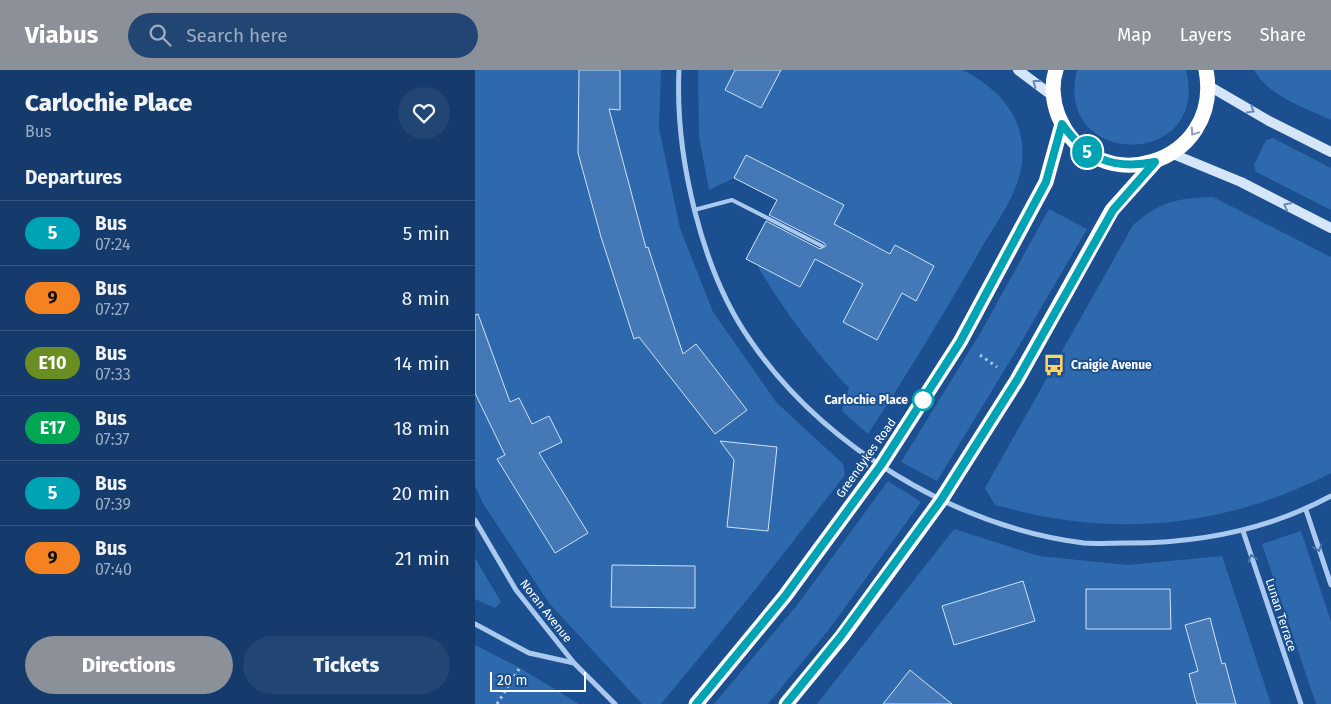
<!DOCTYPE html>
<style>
:root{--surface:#143b6b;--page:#214673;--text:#f1f3f6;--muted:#9dadc1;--line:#33557e;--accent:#8c9099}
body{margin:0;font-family:"Fira Sans",sans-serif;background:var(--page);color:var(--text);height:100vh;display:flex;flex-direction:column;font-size:19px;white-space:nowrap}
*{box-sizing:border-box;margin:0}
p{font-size:16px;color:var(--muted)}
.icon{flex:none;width:28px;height:28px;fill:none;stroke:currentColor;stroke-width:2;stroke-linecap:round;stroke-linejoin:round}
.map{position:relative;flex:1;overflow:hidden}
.drawer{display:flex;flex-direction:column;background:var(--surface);width:475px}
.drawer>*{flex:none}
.badge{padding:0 10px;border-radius:16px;font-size:18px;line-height:32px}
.scale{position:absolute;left:15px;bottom:12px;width:96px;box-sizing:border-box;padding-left:5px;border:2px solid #fff;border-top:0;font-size:14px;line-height:18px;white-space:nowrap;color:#fff;-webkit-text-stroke:4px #1b4f8f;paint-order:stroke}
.map>.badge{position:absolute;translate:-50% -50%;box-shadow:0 0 0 2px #fff}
h2{padding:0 25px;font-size:19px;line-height:45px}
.round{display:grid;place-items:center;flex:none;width:52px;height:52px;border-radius:26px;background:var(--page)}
.headline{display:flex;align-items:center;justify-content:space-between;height:85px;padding:0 25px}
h1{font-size:24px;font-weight:800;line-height:38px}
.cta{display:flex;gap:10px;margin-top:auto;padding:10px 25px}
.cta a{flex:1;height:58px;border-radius:30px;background:var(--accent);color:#fff;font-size:20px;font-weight:800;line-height:58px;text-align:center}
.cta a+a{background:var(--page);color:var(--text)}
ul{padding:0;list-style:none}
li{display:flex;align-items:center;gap:15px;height:65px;padding:0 25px;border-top:1px solid var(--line)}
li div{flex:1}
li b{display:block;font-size:19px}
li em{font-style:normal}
li .badge{min-width:55px;font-weight:700;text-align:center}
header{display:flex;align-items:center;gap:30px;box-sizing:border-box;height:70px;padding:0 25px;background:var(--accent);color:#fff}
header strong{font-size:24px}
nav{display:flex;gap:28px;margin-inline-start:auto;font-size:18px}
.search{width:350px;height:45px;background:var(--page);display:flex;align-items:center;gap:12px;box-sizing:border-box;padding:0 18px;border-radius:28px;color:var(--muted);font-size:19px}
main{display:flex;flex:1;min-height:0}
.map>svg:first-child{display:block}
</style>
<header>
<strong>Viabus</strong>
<div class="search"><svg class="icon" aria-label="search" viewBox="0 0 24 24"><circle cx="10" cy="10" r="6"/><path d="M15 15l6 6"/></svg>Search here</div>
<nav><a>Map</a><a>Layers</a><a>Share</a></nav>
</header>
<main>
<section class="drawer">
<div class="headline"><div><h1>Carlochie Place</h1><p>Bus</p></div><a class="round"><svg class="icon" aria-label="heart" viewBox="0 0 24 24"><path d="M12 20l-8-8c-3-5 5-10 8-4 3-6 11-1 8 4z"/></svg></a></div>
<h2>Departures</h2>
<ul>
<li><span class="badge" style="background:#00a3b4;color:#fff">5</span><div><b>Bus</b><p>07:24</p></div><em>5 min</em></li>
<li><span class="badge" style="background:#f58220;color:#111">9</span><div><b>Bus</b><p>07:27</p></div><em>8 min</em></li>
<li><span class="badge" style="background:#6b8e23;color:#fff">E10</span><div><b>Bus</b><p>07:33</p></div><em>14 min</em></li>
<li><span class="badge" style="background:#00a651;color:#fff">E17</span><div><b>Bus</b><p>07:37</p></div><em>18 min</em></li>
<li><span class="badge" style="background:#00a3b4;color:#fff">5</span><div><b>Bus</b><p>07:39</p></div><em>20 min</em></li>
<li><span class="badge" style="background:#f58220;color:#111">9</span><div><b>Bus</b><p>07:40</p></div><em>21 min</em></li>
</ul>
<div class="cta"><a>Directions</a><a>Tickets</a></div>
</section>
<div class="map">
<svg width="856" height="634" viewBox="0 0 856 634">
<rect width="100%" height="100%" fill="#1b4f8f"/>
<g fill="#2e69ad">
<polygon points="0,0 186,0 184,58 205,158 238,242 301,332 368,394 370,405 280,520 186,634 167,634 74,533 9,435 0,416"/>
<path d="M223,0H488C523,18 552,48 547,92C544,123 522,151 507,177C471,241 433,303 393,364L367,341L374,318C338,279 309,241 282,195L325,217L369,135L271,85L259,108L234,120L224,67Z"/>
<path d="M602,0H711C736,100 577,99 602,0Z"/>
<path d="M779,0H856V50C831,38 793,26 779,0Z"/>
<polygon points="798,68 856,98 856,140 781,102 779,95 791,70"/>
<path d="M738,127L856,187V403C767,449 671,465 572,447C555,444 537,439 520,435L510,418L658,155C689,130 699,129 738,127Z"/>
<polygon points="574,139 612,159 541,281 462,411 426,392 506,262"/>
<polygon points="413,411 446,432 355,558 293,634 239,634 323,534"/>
<polygon points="479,459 564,486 653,495 747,486 796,634 342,634"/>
<polygon points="826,461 856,552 856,634 841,634 787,474"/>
<polygon points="0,488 26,532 20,538 0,529"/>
<polygon points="0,575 45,598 104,634 0,634"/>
</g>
<g fill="#4478b7" stroke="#cfe3fa">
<polygon points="104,0 145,0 145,40 134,39 171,178 173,177 208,284 221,274 272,340 240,364 164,267 159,269 126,167 103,83"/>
<polygon points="260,0 306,0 286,38 250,20"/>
<polygon points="271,85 369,135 359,154 415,184 420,175 459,196 441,231 427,223 402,270 368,252 388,214 340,189 325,217 271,189 291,151 345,179 351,176 349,173 294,145 302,130 259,108"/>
<polygon points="3,244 35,332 44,328 57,354 74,346 87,372 64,383 113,463 80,483 22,389 30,385 0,323 0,245"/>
<polygon points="245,371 302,377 293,461 252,457 259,390"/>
<polygon points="137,495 220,496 220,538 136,537"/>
<polygon points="548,511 560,551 479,575 467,536"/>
<polygon points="611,519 695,519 696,559 611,559"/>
<polygon points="735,548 747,594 750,593 761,634 722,634 720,628 714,604 723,601 710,555"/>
<polygon points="435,600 447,610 477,634 408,634"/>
</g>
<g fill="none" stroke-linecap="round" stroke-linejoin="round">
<g stroke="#a9c9ee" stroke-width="3" stroke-dasharray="2.5 4" stroke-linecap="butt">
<polyline points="505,285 522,297"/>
<polyline points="22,634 44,599"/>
</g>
<polyline stroke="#a9c9ee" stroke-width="4" points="219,140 257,130 347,176"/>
<g stroke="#a9c9ee" stroke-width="5">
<path d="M204,0C200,85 226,200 275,270C348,376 481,457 609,473C621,474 634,473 647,473C720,474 791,461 856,426"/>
<polyline points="831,440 856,515"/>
<polyline points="0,450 41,520 99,593 140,634"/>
<polyline points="768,461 826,634"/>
<polyline points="0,554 54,583 99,593"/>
</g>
<g stroke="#d6e6fa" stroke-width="10">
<polyline points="543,0 579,27"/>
<polyline points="734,16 794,51 856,82"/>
<polyline points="698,84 766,112 856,158"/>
</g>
<g stroke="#fff" stroke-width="15">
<path d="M581,0C576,14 578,32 583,45C619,134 749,95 731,0"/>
<polyline points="221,634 310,526 406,395 485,272 571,112 587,54"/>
<polyline points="311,634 367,566 466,430 542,310 637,140 680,92"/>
</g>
</g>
<defs><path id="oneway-chevron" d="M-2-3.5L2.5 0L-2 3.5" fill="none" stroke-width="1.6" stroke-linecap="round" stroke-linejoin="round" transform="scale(1.25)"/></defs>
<g stroke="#668bba">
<use href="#oneway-chevron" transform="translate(561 13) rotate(-143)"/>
<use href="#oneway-chevron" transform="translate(776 40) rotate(31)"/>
<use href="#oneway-chevron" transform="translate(812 136) rotate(-153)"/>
</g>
<use stroke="#829ec1" href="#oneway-chevron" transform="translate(719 62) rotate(124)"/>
<g stroke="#4674ac">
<use href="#oneway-chevron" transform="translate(843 478) rotate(71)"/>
<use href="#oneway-chevron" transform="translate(777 488) rotate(-108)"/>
</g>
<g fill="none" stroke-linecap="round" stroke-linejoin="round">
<g stroke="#fff" stroke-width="11">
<path id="line" d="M221,634L310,526L406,395L485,272L571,112L587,54C612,89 637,100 680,92L638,140L542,310L466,430L366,566L311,634"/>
</g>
<use href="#line" stroke="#00a3b4" stroke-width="8"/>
</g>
<defs>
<g id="bus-bare" transform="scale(1.725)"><path d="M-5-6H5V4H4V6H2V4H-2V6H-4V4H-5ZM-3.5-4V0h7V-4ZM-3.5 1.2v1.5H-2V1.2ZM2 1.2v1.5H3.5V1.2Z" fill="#ffd166" stroke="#1b4f8f" stroke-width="2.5" paint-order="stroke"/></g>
</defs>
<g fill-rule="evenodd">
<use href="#bus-bare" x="579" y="295"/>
</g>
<circle fill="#fff" stroke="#00a3b4" stroke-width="2.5" cx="448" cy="330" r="10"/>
<g text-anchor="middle" stroke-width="4" stroke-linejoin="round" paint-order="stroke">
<g font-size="12" font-weight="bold" fill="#fff" stroke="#1b4f8f" text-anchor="start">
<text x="596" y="299">Craigie Avenue</text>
</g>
<g font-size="12" font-weight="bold" fill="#fff" stroke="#1b4f8f" text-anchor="end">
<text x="433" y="334">Carlochie Place</text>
</g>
<g font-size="12" fill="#fff" stroke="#1b4f8f">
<text transform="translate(391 388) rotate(-55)" y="4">Greendykes Road</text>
<text transform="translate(71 541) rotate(52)" y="4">Noran Avenue</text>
<text transform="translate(806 545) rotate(72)" y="4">Lunan Terrace</text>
</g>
</g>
</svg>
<div class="scale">20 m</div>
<b class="badge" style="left:612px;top:82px;background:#00a3b4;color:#fff">5</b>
</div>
</main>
